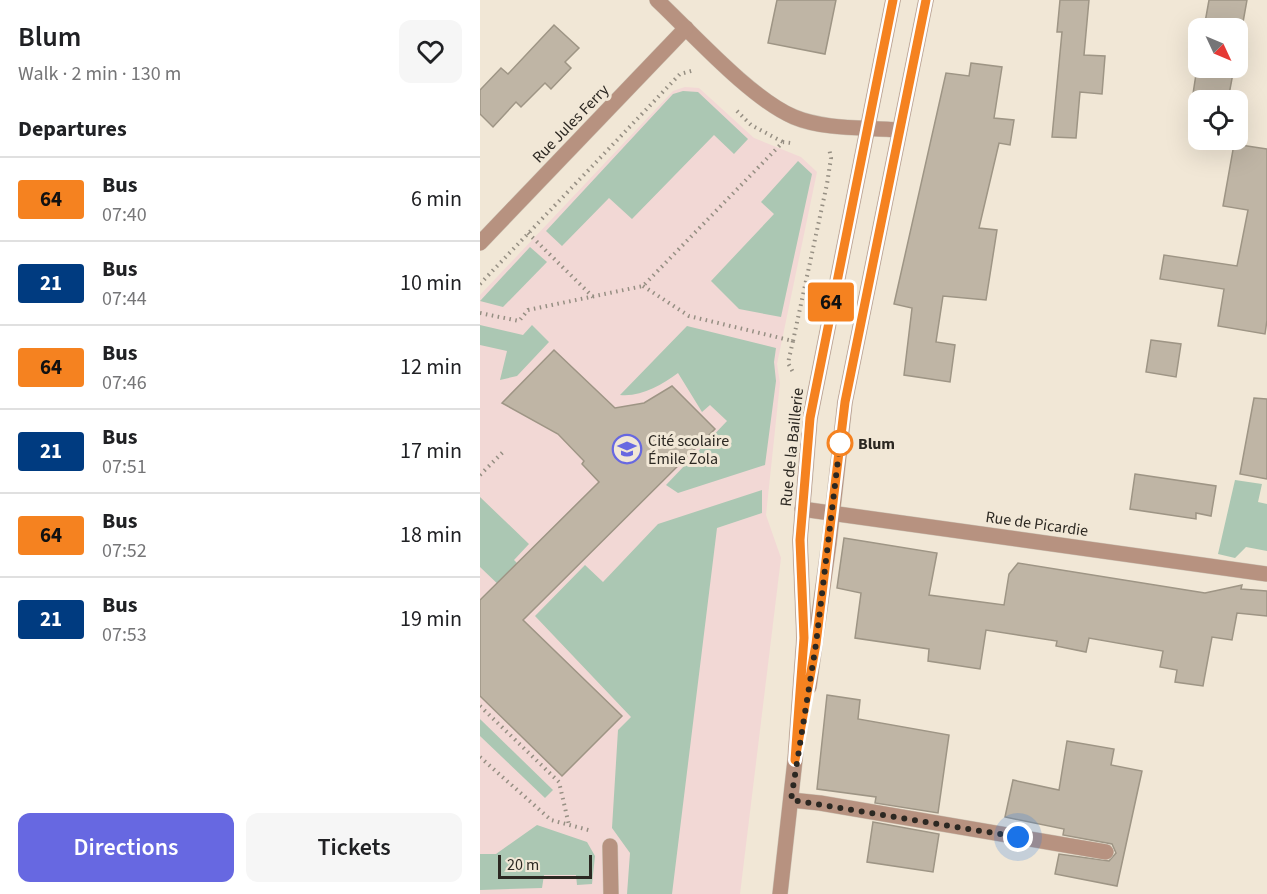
<!DOCTYPE html>
<meta charset="utf-8">
<style>
:root{--surface:#fff;--page:#f6f6f6;--text:#202124;--muted:#757577;--line:#e0e0e0;--accent:#6768e1}
body{margin:0;font-family:"Source Sans 3",sans-serif;background:var(--page);color:var(--text);height:100vh;display:flex;flex-direction:column;font-size:22px;white-space:nowrap}
*{box-sizing:border-box;margin:0}
p{font-size:20px;color:var(--muted)}
.icon{flex:none;width:33px;height:33px;fill:none;stroke:currentColor;stroke-width:2;stroke-linecap:round;stroke-linejoin:round}
.map{position:relative;flex:1;overflow:hidden}
.side{display:flex;flex-direction:column;background:var(--surface);width:480px}
.side>*{flex:none}
.badge{padding:0 12px;border-radius:4px;font-size:21px;line-height:39px}
.needle{width:39px;rotate:134deg}
.controls{position:absolute;left:708px;top:18px;display:grid;gap:12px}
.controls a{display:grid;place-items:center;width:60px;height:60px;border-radius:12px;background:var(--surface);box-shadow:0 6px 24px #0002;font-size:30px}
.scale{position:absolute;left:18px;bottom:15px;width:94px;box-sizing:border-box;padding-left:6px;border:3px solid #2c2822;border-top:0;font-size:16px;line-height:21px;white-space:nowrap;color:#2c2822;-webkit-text-stroke:4px #f1e7d6;paint-order:stroke}
.you{position:absolute;width:30px;height:30px;margin:-15px;border:4px solid #fff;border-radius:50%;background:#1a73e8;box-shadow:0 0 0 9px #1a73e833}
.map>.badge{position:absolute;translate:-50% -50%;box-shadow:0 0 0 3px #fff}
h2{padding:0 18px;font-size:22px;line-height:54px}
.round{display:grid;place-items:center;flex:none;width:63px;height:63px;border-radius:12px;background:var(--page)}
.head{display:flex;align-items:center;justify-content:space-between;height:102px;padding:0 18px}
h1{font-size:28px;font-weight:600;line-height:45px}
.action{display:flex;gap:12px;margin-top:auto;padding:12px 18px}
.action a{flex:1;height:69px;border-radius:12px;background:var(--accent);color:#fff;font-size:24px;font-weight:600;line-height:69px;text-align:center}
.action a+a{background:var(--page);color:var(--text)}
ul{padding:0;list-style:none}
li{display:flex;align-items:center;gap:18px;height:84px;padding:0 18px;border-top:2px solid var(--line)}
li div{flex:1}
li b{display:block;font-size:22px}
li em{font-style:normal}
li .badge{min-width:66px;font-weight:700;text-align:center}
main{display:flex;flex:1;min-height:0}
.map>svg:first-child{display:block}
</style>
<main>
<section class="side">
<div class="head"><div><h1>Blum</h1><p>Walk · 2 min · 130 m</p></div><a class="round"><svg class="icon" aria-label="heart" viewBox="0 0 24 24"><path d="M12 20l-8-8c-3-5 5-10 8-4 3-6 11-1 8 4z"/></svg></a></div>
<h2>Departures</h2>
<ul>
<li><span class="badge" style="background:#f58220;color:#111">64</span><div><b>Bus</b><p>07:40</p></div><em>6 min</em></li>
<li><span class="badge" style="background:#003b80;color:#fff">21</span><div><b>Bus</b><p>07:44</p></div><em>10 min</em></li>
<li><span class="badge" style="background:#f58220;color:#111">64</span><div><b>Bus</b><p>07:46</p></div><em>12 min</em></li>
<li><span class="badge" style="background:#003b80;color:#fff">21</span><div><b>Bus</b><p>07:51</p></div><em>17 min</em></li>
<li><span class="badge" style="background:#f58220;color:#111">64</span><div><b>Bus</b><p>07:52</p></div><em>18 min</em></li>
<li><span class="badge" style="background:#003b80;color:#fff">21</span><div><b>Bus</b><p>07:53</p></div><em>19 min</em></li>
</ul>
<div class="action"><a>Directions</a><a>Tickets</a></div>
</section>
<div class="map">
<svg width="787" height="894" viewBox="0 0 787 894">
<rect width="100%" height="100%" fill="#f1e7d6"/>
<polygon fill="#f2d8d5" points="205,87 219,88 274,138 321,157 337,172 297,364 300,383 286,515 301,558 260,894 0,894 0,295 193,91"/>
<g fill="#abc7b3">
<polygon points="203,91 218,92 268,139 254,154 234,135 152,219 129,198 82,246 66,231 193,94"/>
<polygon points="318,161 332,174 301,317 259,309 231,281 294,214 281,202"/>
<polygon points="50,247 67,262 23,307 0,301"/>
<polygon points="0,325 43,335 52,325 69,342 37,376 20,380 27,351 0,345"/>
<path d="M207,326L296,348L294,362L296,381L285,465L198,493L186,485L247,421L230,405L222,412L198,373C181,385 162,397 140,395Z"/>
<polygon points="755,480 782,484 778,502 787,504 787,551 766,547 755,558 738,554"/>
<polygon points="282,490 282,513 237,528 192,894 147,894 150,853 132,828 138,730 151,717 55,616 105,565 123,582 178,524"/>
<polygon points="0,497 49,544 34,560 65,591 46,611 0,567"/>
<polygon points="0,719 73,790 65,798 0,736"/>
<polygon points="57,825 107,842 115,856 112,884 97,885 96,875 64,875 62,888 0,890 0,854 16,854"/>
</g>
<g fill="#bfb5a5" stroke="#9e9585" stroke-width="1.5">
<polygon points="297,0 356,0 345,54 288,43"/>
<polygon points="580,0 609,0 604,55 625,56 622,94 600,92 596,138 572,137 582,32 577,32"/>
<polygon points="729,0 767,0 758,50 758,28 724,28"/>
<polygon points="74,25 99,48 85,62 91,68 71,89 65,83 41,107 36,102 13,127 0,114 0,90 21,68 28,74"/>
<polygon points="718,61 718,68 754,68 748,100 713,94"/>
<polygon points="491,63 522,67 514,118 534,120 530,145 519,143 499,228 517,230 506,300 463,296 456,342 475,345 470,382 424,375 432,308 414,304 466,73 489,76"/>
<polygon points="754,144 787,149 787,320 785,334 738,326 744,289 680,279 684,255 757,266 768,210 743,206"/>
<polygon points="671,340 701,344 696,377 666,372"/>
<polygon points="74,350 135,408 164,403 192,386 235,429 43,620 142,716 82,776 0,696 0,600 119,482 102,464 104,461 78,434 22,403"/>
<polygon points="774,398 787,399 787,479 760,474"/>
<polygon points="655,474 736,486 731,516 716,513 716,519 650,509"/>
<polygon points="364,538 457,553 449,595 524,605 529,574 538,563 725,593 762,585 761,589 787,591 787,616 757,613 752,640 732,637 723,686 695,682 697,670 680,667 683,651 609,638 606,652 576,646 577,641 506,630 500,669 448,661 449,649 375,638 381,593 357,588"/>
<polygon points="347,695 380,700 378,719 469,735 458,813 395,803 396,797 337,789"/>
<polygon points="587,741 634,749 631,765 662,771 637,886 575,874 579,854 629,861 636,853 632,844 583,835 584,829 525,817 533,780 579,790"/>
<polygon points="393,822 459,834 453,872 387,862"/>
</g>
<g fill="none" stroke-linecap="round" stroke-linejoin="round">
<g stroke="#cec5b6" stroke-width="16">
<g id="minor">
<path d="M177,0C212,33 271,99 314,117C345,130 386,127 419,130"/>
<polyline points="0,243 206,28"/>
<polyline points="322,509 787,574"/>
<polyline points="329,687 349,543 365,402 446,0"/>
<polyline points="311,800 340,803 626,852"/>
<polyline points="130,846 131,894"/>
<polyline points="300,894 315,760 324,638 320,540 330,418 413,0"/>
</g>
</g>
<g stroke="#968f83" stroke-width="4" stroke-dasharray="1.5 4.5" stroke-linecap="butt">
<polyline points="257,111 271,125 303,142"/>
<polyline points="48,233 113,297"/>
<polyline points="0,284 200,74 215,70"/>
<polyline points="163,286 209,316 313,341 308,363 314,374"/>
<polyline points="0,313 39,321 48,310 163,286 303,142 311,143"/>
<polyline points="313,341 347,184 351,158 349,148"/>
<polyline points="0,475 23,452"/>
<polyline points="0,706 79,782 89,825"/>
<polyline points="0,757 71,820 112,831"/>
</g>
<use href="#minor" stroke="#b79280" stroke-width="15"/>
</g>
<g fill="none" stroke-linecap="round" stroke-linejoin="round">
<g stroke="#fff" stroke-width="14">
<polyline id="line" points="413,0 330,418 320,540 324,638 315,760 336,644 365,402 446,0"/>
</g>
<use href="#line" stroke="#f58220" stroke-width="9"/>
<polyline stroke="#2c2822" stroke-width="6" stroke-dasharray="0 10.8" points="360,443 336,644 311,800 538,837"/>
</g>
<defs>
<g id="school-ring" transform="scale(1.5)"><circle r="9.5" fill="#f1e7d6" stroke="#6768e1" stroke-width="1.5"/><path d="M0-5L7-2L0 1L-7-2ZM-4 1L0 2.5L4 1V4Q0 6-4 4Z" fill="#6768e1"/></g>
</defs>
<g fill-rule="evenodd">
<use href="#school-ring" x="147" y="449"/>
</g>
<circle fill="#fff" stroke="#f58220" stroke-width="3" cx="360" cy="443" r="12"/>
<g text-anchor="middle" stroke-width="6" stroke-linejoin="round" paint-order="stroke">
<g font-size="16" fill="#2c2822" stroke="#f1e7d6">
<text transform="translate(90 123) rotate(-46)" y="6">Rue Jules Ferry</text>
<text transform="translate(311 447) rotate(-84)" y="6">Rue de la Baillerie</text>
<text transform="translate(557 523) rotate(8)" y="6">Rue de Picardie</text>
</g>
<g font-size="16" fill="#2c2822" stroke="#f1e7d6" text-anchor="start">
<text x="168" y="446">Cité scolaire<tspan x="168" dy="18">Émile Zola</tspan></text>
</g>
<g font-size="16" font-weight="bold" fill="#2c2822" stroke="#f1e7d6" text-anchor="start">
<text x="378" y="449">Blum</text>
</g>
</g>
</svg>
<div class="controls">
<a><svg class="needle" viewBox="-14 -14 28 28"><path d="M0-13l5 13h-10z" fill="#e53935"/><path d="M0 13l5-13h-10z" fill="#757577"/></svg></a>
<a><svg class="icon" aria-label="locate" viewBox="0 0 24 24"><circle cx="12" cy="12" r="6"/><path d="M12 2v4M12 18v4M2 12h4M18 12h4"/></svg></a>
</div>
<div class="scale">20 m</div>
<div class="you" style="left:538px;top:837px"></div>
<b class="badge" style="left:351px;top:302px;background:#f58220;color:#111">64</b>
</div>
</main>
